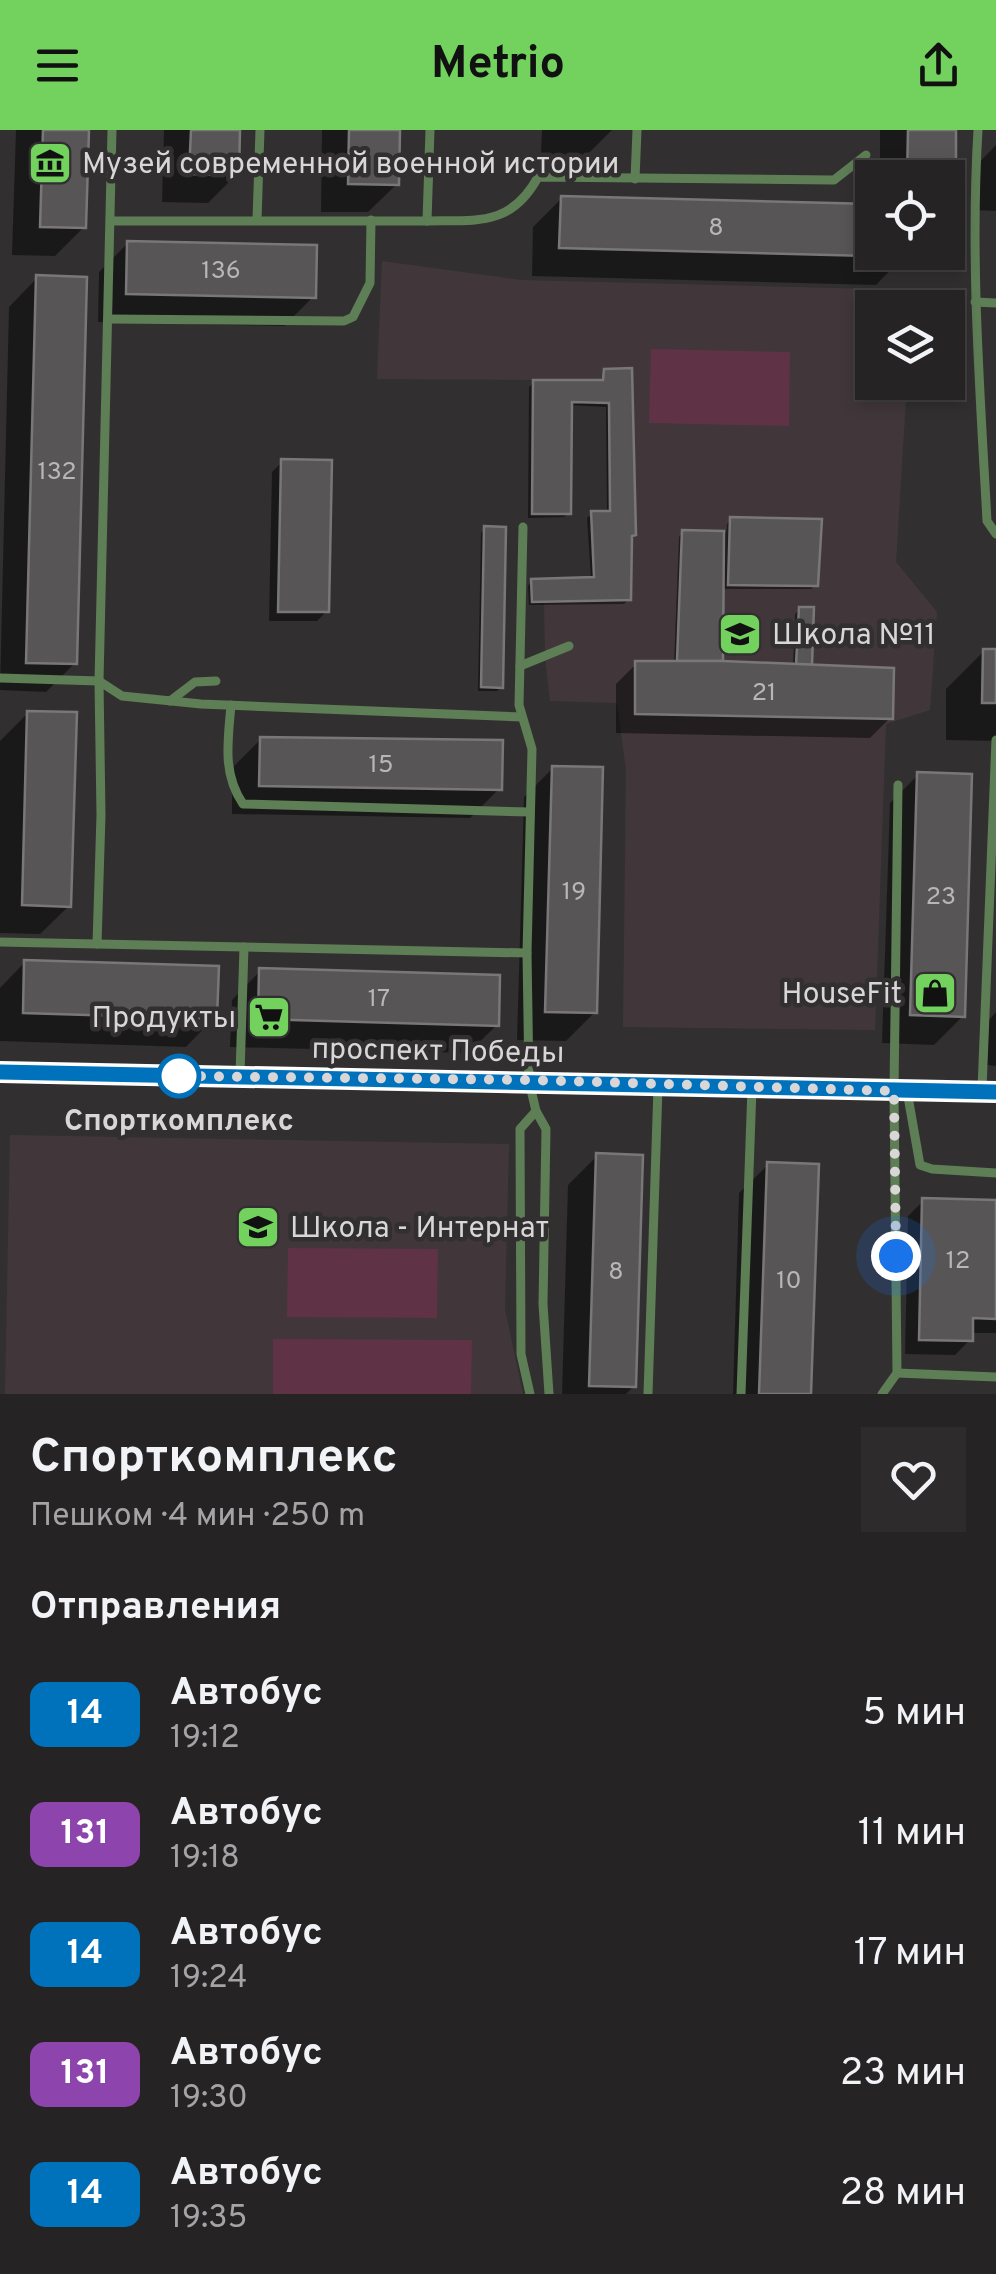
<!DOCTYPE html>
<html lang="ru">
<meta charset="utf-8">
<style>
:root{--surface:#262324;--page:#2e2b2c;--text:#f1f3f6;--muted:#a4a4a6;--line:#424041;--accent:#73d25d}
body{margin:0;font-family:Overpass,sans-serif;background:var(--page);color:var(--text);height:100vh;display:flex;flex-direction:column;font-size:38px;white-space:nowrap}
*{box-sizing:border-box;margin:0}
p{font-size:32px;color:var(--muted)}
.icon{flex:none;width:55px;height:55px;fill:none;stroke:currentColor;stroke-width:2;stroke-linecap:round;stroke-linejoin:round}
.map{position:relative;height:1264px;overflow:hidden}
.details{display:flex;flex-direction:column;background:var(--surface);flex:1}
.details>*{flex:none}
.badge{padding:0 20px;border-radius:15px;font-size:35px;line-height:65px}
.fabs{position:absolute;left:855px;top:30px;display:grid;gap:20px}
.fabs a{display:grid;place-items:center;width:110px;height:110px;border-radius:0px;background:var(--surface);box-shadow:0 5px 15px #0003,0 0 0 2px var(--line);font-size:50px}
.you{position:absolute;width:50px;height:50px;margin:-25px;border:8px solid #fff;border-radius:50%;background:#1a73e8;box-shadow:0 0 0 15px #1a73e833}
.map>.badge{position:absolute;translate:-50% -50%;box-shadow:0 0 0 5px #fff}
h2{padding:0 30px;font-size:38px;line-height:90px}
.round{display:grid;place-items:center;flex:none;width:105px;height:105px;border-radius:0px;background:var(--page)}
.overview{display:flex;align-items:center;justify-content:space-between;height:170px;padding:0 30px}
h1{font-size:48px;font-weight:700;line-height:75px}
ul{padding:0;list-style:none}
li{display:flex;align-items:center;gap:30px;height:120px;padding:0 30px}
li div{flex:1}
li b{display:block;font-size:38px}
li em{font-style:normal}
li .badge{min-width:110px;font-weight:700;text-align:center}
header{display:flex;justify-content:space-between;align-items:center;height:130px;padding:0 30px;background:var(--accent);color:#111;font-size:45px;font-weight:700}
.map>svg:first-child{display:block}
</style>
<header><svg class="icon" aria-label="menu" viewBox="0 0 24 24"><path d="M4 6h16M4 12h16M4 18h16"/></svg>Metrio<svg class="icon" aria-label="share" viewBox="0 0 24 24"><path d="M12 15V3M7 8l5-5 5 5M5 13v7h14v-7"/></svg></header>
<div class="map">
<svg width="996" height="1264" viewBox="0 0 996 1264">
<rect width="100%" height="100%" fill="#322f30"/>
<g fill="#41373b">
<polygon points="382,131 521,150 914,160 912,177 872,178 872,252 907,253 896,432 937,482 930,580 886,594 875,900 623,897 626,640 617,573 550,571 545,527 544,472 612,470 609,274 572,272 571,250 377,249"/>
<polygon points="10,1005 509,1014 505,1179 523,1264 5,1264"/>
</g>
<g fill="#603245">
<polygon points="651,219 790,222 789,296 649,293"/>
<polygon points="288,1118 438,1119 437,1188 287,1187"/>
<polygon points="273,1209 472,1210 471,1264 273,1264"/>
</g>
<g fill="#0007">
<polygon points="16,0 86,0 84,97 55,126 12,125"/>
<polygon points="164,0 238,0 237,44 208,73 162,72"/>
<polygon points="322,0 398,0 397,54 368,82 321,82"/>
<polygon points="542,0 612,0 587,25 541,24"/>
<polygon points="880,0 954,0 953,48 948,54 948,48 880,48"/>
<polygon points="996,15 996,81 973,80 975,37"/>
<polygon points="562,68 872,76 872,122 904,126 876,155 532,146 533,97"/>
<polygon points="128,113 313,167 284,196 98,192 99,142"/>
<polygon points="37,148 75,533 46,562 0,560 9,177"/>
<polygon points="605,241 629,408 629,469 624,474 529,475 528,456 532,451 591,449 587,388 592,384 607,383 606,277 569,275 568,383 564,387 528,388 529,257 534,252 600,252"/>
<polygon points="282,332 327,481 317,491 269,491 272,342"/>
<polygon points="731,389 816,455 811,459 722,459 721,533 793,536 795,484 800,479 810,537 890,588 870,608 616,603 616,554 636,534 674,534 679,407 683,402 726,403 727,394"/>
<polygon points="485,399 501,557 497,561 478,561 481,403"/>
<polygon points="984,521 996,521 996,611 946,610 946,559"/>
<polygon points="28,583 69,776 40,804 0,803 0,611"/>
<polygon points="261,609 499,659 470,688 232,684 232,638"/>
<polygon points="553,638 595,882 566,911 517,910 524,667"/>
<polygon points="918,645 963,886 934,915 882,913 890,673"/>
<polygon points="25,832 214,888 186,917 0,911 0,858"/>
<polygon points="260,841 497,895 468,923 230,917 232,870"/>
<polygon points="996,882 996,936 987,935 989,890"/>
<polygon points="597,1026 634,1256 626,1264 562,1264 568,1055"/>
<polygon points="768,1035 808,1264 733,1264 739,1063"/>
<polygon points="923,1071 996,1072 996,1203 970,1203 970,1210 955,1225 905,1224 908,1086"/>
</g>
<g fill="#585556" stroke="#7a7778" stroke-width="2.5">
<polygon points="43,0 89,0 86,98 40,97"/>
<polygon points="191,0 240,0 239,45 189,44"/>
<polygon points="349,0 400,0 399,55 348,54"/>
<polygon points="908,0 956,0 956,49 907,48"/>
<polygon points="561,66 872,74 872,122 907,122 907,127 559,118"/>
<polygon points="127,111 317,115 316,168 126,164"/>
<polygon points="36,145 87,147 77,534 26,533"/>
<polygon points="632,238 636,405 632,406 631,470 532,472 531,449 594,447 591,381 610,381 609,273 572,272 571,384 532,384 533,250 603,250 604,239"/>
<polygon points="281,329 332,330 329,482 278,482"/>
<polygon points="730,387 822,389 818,456 728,455"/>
<polygon points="484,396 506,397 503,558 481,557"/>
<polygon points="682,400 724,401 723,531 677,531"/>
<polygon points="799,477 814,477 812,535 796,535"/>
<polygon points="983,519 996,519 996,573 982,573"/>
<polygon points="635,531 723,531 894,538 893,589 635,584"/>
<polygon points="27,581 77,582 71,777 22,775"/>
<polygon points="260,607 503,610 502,660 259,656"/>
<polygon points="552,636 603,637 597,883 545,882"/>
<polygon points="917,642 972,644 965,887 910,885"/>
<polygon points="24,830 219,836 217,889 23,883"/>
<polygon points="259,838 500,845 499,896 258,889"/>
<polygon points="596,1023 643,1025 636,1257 589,1256"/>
<polygon points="767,1032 819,1034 811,1264 759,1264"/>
<polygon points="922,1068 996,1070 996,1189 973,1188 973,1211 919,1210"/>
</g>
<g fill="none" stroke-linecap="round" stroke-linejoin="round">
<g stroke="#5e7e56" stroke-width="9">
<path d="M978,0C970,131 980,260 987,391L996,404"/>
<polyline points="635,49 637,0"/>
<polyline points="257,90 260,0"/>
<polyline points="111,91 427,91 430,0"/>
<path d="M427,91C476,90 511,97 538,47L834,50L866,25"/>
<polyline points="975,172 996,173"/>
<polyline points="109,189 344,191 353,187 370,153 371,90"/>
<polyline points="523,397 519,575 532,619 527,823 529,951 536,981 546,999 543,1174 549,1264"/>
<polyline points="520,536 569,516"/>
<polyline points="0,548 99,551 122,566 201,574 522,587"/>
<polyline points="170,571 195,552 216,551"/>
<path d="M231,575C228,611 222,643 243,674L530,682"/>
<polyline points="0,812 527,823"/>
<polyline points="97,814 101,685 99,551 112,0"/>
<polyline points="240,944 244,817"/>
<polyline points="982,959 996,610"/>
<polyline points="907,961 920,1035 932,1039 996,1043"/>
<polyline points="897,1243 996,1247"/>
<polyline points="530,1264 521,1224 520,999 536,981"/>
<polyline points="648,1264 658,957"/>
<polyline points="741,1264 752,958"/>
<polyline points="882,1264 897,1243 894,961 898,655"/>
</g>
<polyline stroke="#5e7e56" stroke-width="20" points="0,942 996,962"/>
</g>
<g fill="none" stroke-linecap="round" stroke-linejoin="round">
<g stroke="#fff" stroke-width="22">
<polyline id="line" points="0,942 996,962"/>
</g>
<use href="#line" stroke="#0072bc" stroke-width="15"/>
<polyline stroke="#d8d6d6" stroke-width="10" stroke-dasharray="0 18" points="179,946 172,946 529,950 894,961 896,1126"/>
</g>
<defs>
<g id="museum-square" transform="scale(2.25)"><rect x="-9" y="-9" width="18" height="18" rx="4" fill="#73d25d" stroke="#322f30"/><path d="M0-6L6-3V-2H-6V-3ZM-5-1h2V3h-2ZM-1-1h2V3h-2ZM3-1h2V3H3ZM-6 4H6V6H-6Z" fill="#111"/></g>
<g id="school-square" transform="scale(2.25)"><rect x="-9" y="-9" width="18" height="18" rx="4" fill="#73d25d" stroke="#322f30"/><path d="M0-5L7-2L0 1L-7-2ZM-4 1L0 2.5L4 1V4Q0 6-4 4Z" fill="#111"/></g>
<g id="shop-square" transform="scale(2.25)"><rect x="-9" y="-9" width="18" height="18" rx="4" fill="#73d25d" stroke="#322f30"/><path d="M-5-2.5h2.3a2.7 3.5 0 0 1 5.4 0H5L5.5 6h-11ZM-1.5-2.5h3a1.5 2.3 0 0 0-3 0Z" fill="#111"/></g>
<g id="supermarket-square" transform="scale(2.25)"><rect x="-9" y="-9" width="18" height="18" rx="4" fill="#73d25d" stroke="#322f30"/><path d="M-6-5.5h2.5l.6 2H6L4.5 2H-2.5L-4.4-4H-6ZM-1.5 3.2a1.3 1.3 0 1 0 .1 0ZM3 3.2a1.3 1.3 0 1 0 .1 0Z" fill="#111"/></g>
</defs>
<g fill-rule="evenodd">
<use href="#museum-square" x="50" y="33"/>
<use href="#school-square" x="740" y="504"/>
<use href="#shop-square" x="935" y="863"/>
<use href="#supermarket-square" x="269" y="887"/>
<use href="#school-square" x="258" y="1097"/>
</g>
<circle fill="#fff" stroke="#0072bc" stroke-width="5" cx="179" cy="946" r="20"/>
<g text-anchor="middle" stroke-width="9" stroke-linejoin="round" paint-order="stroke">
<g font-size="25" fill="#b8b6b6">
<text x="716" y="105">8</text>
<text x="221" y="148">136</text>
<text x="57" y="349">132</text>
<text x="764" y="570">21</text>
<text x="381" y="642">15</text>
<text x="574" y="769">19</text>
<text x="941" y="774">23</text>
<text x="379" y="876">17</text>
<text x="958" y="1138">12</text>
<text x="616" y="1149">8</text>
<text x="789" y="1158">10</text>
</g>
<g font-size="30" fill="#d8d6d6" stroke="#322f30" text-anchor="start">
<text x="82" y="43">Музей современной военной истории</text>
<text x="772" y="514">Школа №11</text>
<text x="902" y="873" text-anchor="end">HouseFit</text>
<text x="236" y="897" text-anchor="end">Продукты</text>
<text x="290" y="1107">Школа - Интернат</text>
</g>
<g font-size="30" fill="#d8d6d6" stroke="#322f30">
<text transform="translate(438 920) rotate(1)" y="10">проспект Победы</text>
</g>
<g font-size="30" font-weight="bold" fill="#d8d6d6" stroke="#322f30">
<text x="179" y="1000">Спорткомплекс</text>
</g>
</g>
</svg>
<div class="fabs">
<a><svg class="icon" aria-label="locate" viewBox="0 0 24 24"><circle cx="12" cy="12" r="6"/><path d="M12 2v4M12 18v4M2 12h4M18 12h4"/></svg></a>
<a><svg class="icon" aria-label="layers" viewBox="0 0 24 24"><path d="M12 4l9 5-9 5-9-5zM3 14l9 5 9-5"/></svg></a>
</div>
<div class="you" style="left:896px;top:1126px"></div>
</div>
<section class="details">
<div class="overview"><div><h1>Спорткомплекс</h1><p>Пешком · 4 мин · 250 m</p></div><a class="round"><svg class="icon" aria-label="heart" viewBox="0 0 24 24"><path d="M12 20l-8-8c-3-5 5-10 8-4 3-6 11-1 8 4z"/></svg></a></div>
<h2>Отправления</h2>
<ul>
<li><span class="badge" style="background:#0072bc;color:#fff">14</span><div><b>Автобус</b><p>19:12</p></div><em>5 мин</em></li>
<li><span class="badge" style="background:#8e44ad;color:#fff">131</span><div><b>Автобус</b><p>19:18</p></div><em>11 мин</em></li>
<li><span class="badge" style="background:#0072bc;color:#fff">14</span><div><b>Автобус</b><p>19:24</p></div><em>17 мин</em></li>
<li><span class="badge" style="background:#8e44ad;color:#fff">131</span><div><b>Автобус</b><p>19:30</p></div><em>23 мин</em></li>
<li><span class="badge" style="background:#0072bc;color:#fff">14</span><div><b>Автобус</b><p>19:35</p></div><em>28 мин</em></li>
</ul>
</section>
